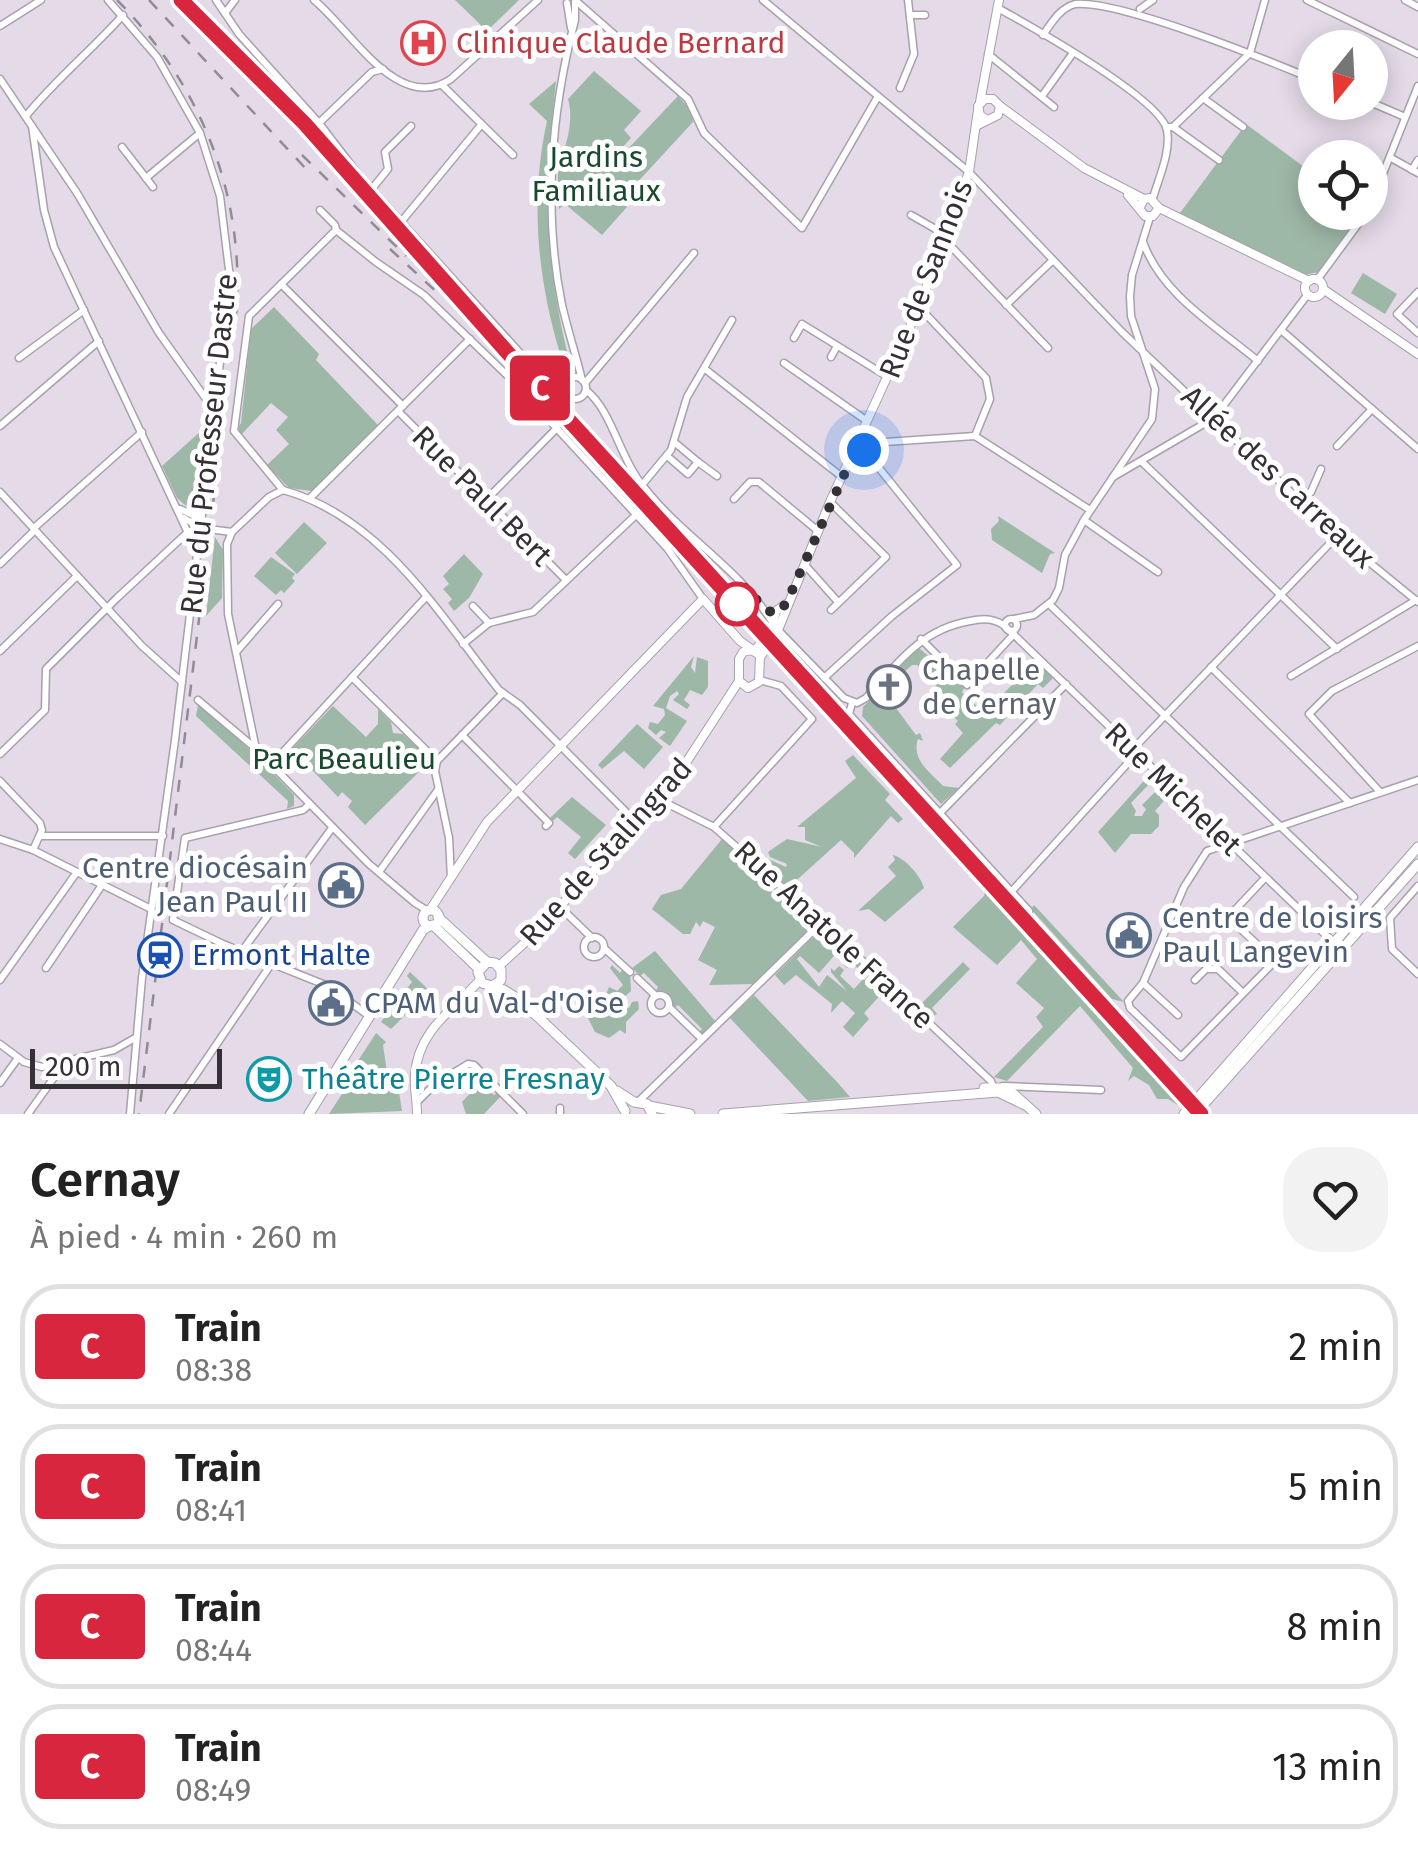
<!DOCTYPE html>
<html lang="fr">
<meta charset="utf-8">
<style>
:root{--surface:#fff;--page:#f2f2f2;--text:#222;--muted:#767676;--line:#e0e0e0}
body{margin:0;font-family:"Fira Sans",sans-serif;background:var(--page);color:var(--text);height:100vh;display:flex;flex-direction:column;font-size:38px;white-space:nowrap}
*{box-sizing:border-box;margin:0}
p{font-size:32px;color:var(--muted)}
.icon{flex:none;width:55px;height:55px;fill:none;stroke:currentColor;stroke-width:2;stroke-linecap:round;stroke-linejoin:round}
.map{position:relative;height:1114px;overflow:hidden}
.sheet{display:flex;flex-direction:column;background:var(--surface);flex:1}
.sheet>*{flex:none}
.badge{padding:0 20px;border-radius:8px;font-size:35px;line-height:65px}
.needle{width:65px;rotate:198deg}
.buttons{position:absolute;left:1298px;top:30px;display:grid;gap:20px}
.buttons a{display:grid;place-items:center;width:90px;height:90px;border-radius:50%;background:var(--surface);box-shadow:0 5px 25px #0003;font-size:50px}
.scale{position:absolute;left:30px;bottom:25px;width:192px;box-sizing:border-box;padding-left:10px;border:5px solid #343035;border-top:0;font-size:28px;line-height:35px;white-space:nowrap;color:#343035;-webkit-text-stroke:8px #fff;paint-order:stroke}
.you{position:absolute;width:50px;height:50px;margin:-25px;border:8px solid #fff;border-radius:50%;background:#1a73e8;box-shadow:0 0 0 15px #1a73e833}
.map>.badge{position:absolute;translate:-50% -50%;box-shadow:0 0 0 5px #fff}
.round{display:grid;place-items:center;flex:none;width:105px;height:105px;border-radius:40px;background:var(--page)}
.headline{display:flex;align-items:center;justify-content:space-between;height:170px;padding:0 30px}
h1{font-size:48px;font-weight:600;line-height:75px}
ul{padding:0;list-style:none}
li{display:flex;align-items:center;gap:30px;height:125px;margin:0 20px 15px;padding:0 10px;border:5px solid var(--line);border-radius:40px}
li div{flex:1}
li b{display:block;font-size:38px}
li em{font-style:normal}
li .badge{min-width:110px;font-weight:700;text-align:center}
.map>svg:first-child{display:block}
</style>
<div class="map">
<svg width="1418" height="1114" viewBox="0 0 1418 1114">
<rect width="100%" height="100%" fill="#e4dae8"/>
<g fill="#9eb8a7">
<polygon points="455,0 519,0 487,31"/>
<path d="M594,71L641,111L624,130L631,138L621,149L624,153L678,96L690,109L693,122L621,200L627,207L602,235L565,204L559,209C559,196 556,174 560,161C567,144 574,119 568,99Z"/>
<path d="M556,81C545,180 544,265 570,363L566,376L555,381L548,377L563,363C538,285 529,203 547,121L529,104Z"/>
<polygon points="1246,124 1315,175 1315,212 1361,213 1319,272 1304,275 1180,213"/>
<polygon points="1363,273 1397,294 1385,314 1351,293"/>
<polygon points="274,307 319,354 316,360 378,425 312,491 289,488 267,465 289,444 276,430 288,417 271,403 241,435 238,427 241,423 251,329"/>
<polygon points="211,422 202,479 193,512 177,498 162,466"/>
<polygon points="998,516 1055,553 1050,554 1042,573 992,540 991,529 999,521"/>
<polygon points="304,522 327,543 297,574 275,553"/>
<polygon points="215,537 223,550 222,598 206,616"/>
<polygon points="464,554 483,574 469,598 454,611 448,603 452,599 443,589 449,584 443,576"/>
<polygon points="271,557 295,574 292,578 295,581 284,593 281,590 276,595 254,576"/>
<polygon points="918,647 964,688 962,692 984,713 1036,661 1053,678 1043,688 1038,684 1000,725 996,723 950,768 940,759 963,733 955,724 958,721 946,710 952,703 917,665 912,665 901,675 896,671"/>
<polygon points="694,656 691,667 695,673 697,657 708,661 708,687 702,695 690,690 684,700 690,705 687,709 673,700 679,694 677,691 670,696 666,708 687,721 670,746 659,738 666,732 661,730 656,735 648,728 650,722 658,724 665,715 664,709 653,706"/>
<path d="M904,693L908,698L896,708L916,735L920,733L923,741L918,739C911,760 930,772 943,786L959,788L941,804L862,716L863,707L875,695L889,708Z"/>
<polygon points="198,705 251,750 294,795 294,806 287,809 288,801 196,716"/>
<polygon points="333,706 366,737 378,724 378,709 391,722 393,733 403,734 431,760 365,825 348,807 352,801 342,792 338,797 292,749"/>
<polygon points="637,724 663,747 644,769 624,751 602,769 598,765"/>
<polygon points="853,755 890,794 885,800 903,819 898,823 891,816 854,858 854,853 841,840 788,888 764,866 768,859 786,867 787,864 770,857 768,852 787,839 822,847 805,840 805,827 797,827 856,778 845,761"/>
<polygon points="1149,775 1152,781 1131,803 1136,811 1134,816 1142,816 1146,809 1142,805 1156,791 1153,785 1158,784 1169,795 1155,811 1159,815 1159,826 1151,834 1131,834 1115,853 1098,832"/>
<polygon points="572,797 606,825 575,859 568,853 581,837 557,817 553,821 550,818"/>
<polygon points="722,839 813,921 813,926 754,984 709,985 717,970 698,960 715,927 703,921 700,927 696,922 690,934 683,934 652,909 661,895 681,889"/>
<path d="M893,855C905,858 921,876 924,888L885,922L869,909L858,911L896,876L888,867L895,860Z"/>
<polygon points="986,887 1183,1105 1181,1107 1168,1099 1157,1099 1149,1085 1134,1076 1128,1081 1133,1068 1080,1006 1007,1081 994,1077 1043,1027 1036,1017 1044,1008 1016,983 1037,959 1021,940 997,965 953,927 984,896"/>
<polygon points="1034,905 1124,1002 1112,999 1031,909"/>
<polygon points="818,932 825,932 840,949 819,973 800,956 797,959 819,987 827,975 847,991 831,972 831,968 834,971 839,966 844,970 840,976 854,989 866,976 852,963 847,968 842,964 850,955 886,989 864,1013 869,1019 853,1037 843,1027 855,1013 842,1001 831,1013 832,1004 796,975 784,985 775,975"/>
<polygon points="655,951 716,1022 702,1035 699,1032 702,1029 678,1005 674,1008 667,996 656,991 658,987 644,973 640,976 632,968"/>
<polygon points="963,962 970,969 932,1008 937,1014 929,1017 918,1007"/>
<polygon points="612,965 620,973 624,968 630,973 631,991 622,999 622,1004 629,1008 632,1002 638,1001 639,1009 626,1022 626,1034 620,1030 609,1038 595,1032 584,1010 586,1002 604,1000 609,987 617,991 623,985 610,968"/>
<polygon points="410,972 430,991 391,1029 381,1022 412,982 407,976"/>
<polygon points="754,995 838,1083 850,1097 808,1101 730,1018"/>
<polygon points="376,1033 386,1042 383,1045 390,1093 399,1092 402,1111 329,1114 351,1080 344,1075 350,1066 354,1067"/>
<polygon points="480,1083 494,1095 497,1093 501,1096 484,1114 466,1114 462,1102"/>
</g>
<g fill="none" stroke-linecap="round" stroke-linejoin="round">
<g stroke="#a9a0ad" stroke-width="9">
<g id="minor">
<polyline points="108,0 157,57 200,133 220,196 230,278 175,740 142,978 130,1114"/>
<polyline points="216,0 239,34 319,123 361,178 541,376 557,391 566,393"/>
<path d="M314,0C351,30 398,115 451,79L538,0"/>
<polyline points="763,0 969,172 1122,332 1337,536 1418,602"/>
<polyline points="1307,0 1418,54"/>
<polyline points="1405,0 1418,7"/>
<polyline points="576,1 688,99 704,133 802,228 877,98"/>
<path d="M575,2V20C551,112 543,212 562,305C568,331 576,355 582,380"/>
<polyline points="567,3 571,28"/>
<path d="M998,8C1030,26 1160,98 1167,130C1171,152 1159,177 1153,198"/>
<polyline points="1140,9 1153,0"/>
<polyline points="225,13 235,0"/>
<polyline points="910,15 925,15"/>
<polyline points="0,26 41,0"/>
<path d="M1043,35C1053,21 1059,9 1075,4C1120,0 1267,60 1315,80"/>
<polyline points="988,54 1054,107"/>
<polyline points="0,79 77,193 159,333 211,406 216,406"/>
<polyline points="442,85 513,155"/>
<polyline points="900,88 914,54 908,0"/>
<polyline points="1042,96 1073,53"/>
<polyline points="1203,98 1243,127"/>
<polyline points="1370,102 1405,117"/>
<path d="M26,116C55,80 92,50 123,15"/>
<polyline points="319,123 372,72 383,69"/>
<polyline points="32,126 44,210 54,247 196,550"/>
<polyline points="1166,127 1173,127 1250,53 1265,0"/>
<polyline points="1173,127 1219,160"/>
<polyline points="122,147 153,187"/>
<polyline points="1391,158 1418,173"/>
<polyline points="1412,170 1418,160"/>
<polyline points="146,178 200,133"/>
<polyline points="371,190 388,169 385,152 411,126"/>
<polyline points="1370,206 1418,86"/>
<polyline points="320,210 335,225 336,230 376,262 424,295 516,384 667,548 703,599"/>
<polyline points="911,215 946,235"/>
<polyline points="401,222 481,125"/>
<polyline points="944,239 1048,348"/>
<path d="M1143,242C1162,295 1216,326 1258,361"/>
<polyline points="1317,280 1367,212"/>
<polyline points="281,284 403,406"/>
<polyline points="1418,292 1397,314 1418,333"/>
<polyline points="1006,305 1052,261"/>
<polyline points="919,307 986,378 990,399 975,436"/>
<polyline points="1281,330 1418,449"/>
<polyline points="794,338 802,324 888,377"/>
<polyline points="831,357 837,346"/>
<polyline points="19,358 84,310"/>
<polyline points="784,363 867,421"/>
<polyline points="705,369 842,477"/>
<circle cx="575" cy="388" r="11"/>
<polyline points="585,383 694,253"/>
<path d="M586,390C612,411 619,455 640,482C678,534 739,567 772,622"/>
<polyline points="398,411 566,580"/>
<polyline points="0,426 99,341"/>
<polyline points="870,443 975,436 1090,510"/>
<polyline points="1337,446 1372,409"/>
<polyline points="667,456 688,474 698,462 674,442"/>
<polyline points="698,462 717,476"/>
<polyline points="1142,462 1337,649"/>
<polyline points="1113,477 1214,418 1308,294"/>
<polyline points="642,485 671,450 687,397 732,320"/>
<polyline points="283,490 234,431 249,316 336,230"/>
<polyline points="0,492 142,646 182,682"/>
<polyline points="311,497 470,339"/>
<polyline points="734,499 750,482 759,482 818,531"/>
<polyline points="486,500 557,428"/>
<polyline points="830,502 886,557 831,610"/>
<polyline points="1302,502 1311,492 1321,469"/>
<polyline points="180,509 193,515 202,515"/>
<polyline points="184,518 200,528 232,532"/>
<polyline points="1084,520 1158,572"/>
<polyline points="34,528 142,432"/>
<polyline points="0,564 35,530"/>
<polyline points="805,565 838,602"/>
<polyline points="1049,604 1354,897"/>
<polyline points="473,606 489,623"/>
<polyline points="1014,619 1034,615 1053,600 1059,588 1065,555 1084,520 1152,419 1155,389 1131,316 1130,296 1132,275 1150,217"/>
<circle cx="1011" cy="625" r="6"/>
<path d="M778,630L844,698L857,703L866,698C897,663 922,629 970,621C984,618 996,618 1007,628"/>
<polyline points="1009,630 1333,942"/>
<polyline points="921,639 967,685 1014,634"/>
<polyline points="463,644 489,623 533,612 636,515"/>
<polyline points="0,651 77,576"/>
<polyline points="237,651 278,604"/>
<polyline points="1211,667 1350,803"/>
<polyline points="1291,676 1416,600"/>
<polyline points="352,677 437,761"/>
<polyline points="824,678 892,616 957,565 875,463 867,449"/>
<polyline points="198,700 255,748"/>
<polyline points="852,703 849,714 1029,911"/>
<polyline points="462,735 549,823 546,826"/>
<polyline points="1133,749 1337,536"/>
<polyline points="0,754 45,710 46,669 117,598 188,532 200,528"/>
<polyline points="437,761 435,771 449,838 451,878"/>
<polyline points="437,761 503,693"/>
<polyline points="272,764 425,598"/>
<polyline points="0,781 40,823 42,830 33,850"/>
<polyline points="1380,792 1309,714 1332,691 1418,646"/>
<polyline points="660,800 714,827 818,919 817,927"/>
<polyline points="310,804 303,810 185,838 173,920 223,944 328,986 369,1016"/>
<polyline points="940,813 1066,684"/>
<polyline points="714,827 812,719 781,686 760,680"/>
<polyline points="40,836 163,836"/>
<polyline points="0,839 33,850 151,909"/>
<polyline points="379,872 437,791"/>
<polyline points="1418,886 1390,918 1392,949 1418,974"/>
<polyline points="1012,891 1137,753"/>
<polyline points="560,907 592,938"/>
<path d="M428,911L415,903L369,864L256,749L228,614L227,544L232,532L269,497L283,490C382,517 439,614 499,690L520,705L638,824"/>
<polyline points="817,927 826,927 836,936 991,1081 994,1089"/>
<circle cx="594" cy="947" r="10"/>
<polyline points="604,948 630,972"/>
<polyline points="242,951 332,828"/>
<polyline points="46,968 102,885"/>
<polyline points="637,978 656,996"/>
<polyline points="0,980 77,872"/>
<polyline points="1195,980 1206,969 1218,969 1242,992"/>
<polyline points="1143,983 1184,887 1207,851 1418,780"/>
<circle cx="660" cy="1004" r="9"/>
<polyline points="669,1007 702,1039"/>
<polyline points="1178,1015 1143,983 1128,1001 1130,1008 1181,1057 1272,964 1273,959 1233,922 1233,912 1265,878"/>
<polyline points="0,1044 24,1062 42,1067 114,1050 135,1038"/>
<polyline points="0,1083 18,1058"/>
<polyline points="1003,1086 1101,1090"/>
<polyline points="639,1101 817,927"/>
<polyline points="417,1102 435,1084 468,1064 474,1065 523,1114"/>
<polyline points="28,1114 65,1062"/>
<polyline points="169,1114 272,963"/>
<polyline points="560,1114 560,1108"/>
</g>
</g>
<g stroke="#a9a0ad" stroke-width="10">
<g id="tertiary">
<polyline points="980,102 999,0"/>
<polyline points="1000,106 1084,168 1144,199"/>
<polyline points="976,126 998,115 1000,106 993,99 985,99 978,106 980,115 987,120"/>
<polyline points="1128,195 1145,216 1153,216 1159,208 1150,198 1144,199 1140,207"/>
<polyline points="1159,208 1309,281"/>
<circle cx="1314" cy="288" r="9"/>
<polyline points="1323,289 1418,354"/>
<polyline points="865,450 870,444 866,428"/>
<polygon points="751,650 760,655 759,682 748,688 739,681 739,659 743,652"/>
<polyline points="755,650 771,631 776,611 786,604"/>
<polyline points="761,656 778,630 830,502 919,307 969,172 978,110"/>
<polyline points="430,910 487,822 703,599 740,641 753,650"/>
<polyline points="499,966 532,936 665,795 739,681"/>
<path d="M417,1114C417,1101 414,1088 415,1075C418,1030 453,1010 480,980"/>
</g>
</g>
<g stroke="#a9a0ad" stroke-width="11">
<g id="secondary">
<circle cx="431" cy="918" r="8"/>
<polyline points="438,917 487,962"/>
<polyline points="433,925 479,969"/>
<polyline points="494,985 501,980 501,970 495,963 487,962 478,972 482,983 504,990 520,1000 611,1086 625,1111"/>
<polyline points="984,1088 1007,1088 1036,1114"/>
<polyline points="617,1091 634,1102 647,1104 652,1114"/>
<polyline points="649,1106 690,1114"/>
<polyline points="309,1114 423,930 429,926"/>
<polyline points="723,1114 998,1092 1025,1105"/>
<polyline points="1184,1114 1418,847"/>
<polyline points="1195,1114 1418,864"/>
</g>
</g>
<use href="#minor" stroke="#fff" stroke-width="6"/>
<use href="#tertiary" stroke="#fff" stroke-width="8"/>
<use href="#secondary" stroke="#fff" stroke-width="9"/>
<g stroke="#928b95" stroke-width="2.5" stroke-dasharray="12 12" stroke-linecap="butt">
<path d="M117,0C199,83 243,189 237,306L139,1114"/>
<polyline points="149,0 307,170"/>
<polyline points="181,0 305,124 515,361 1200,1114"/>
<polyline points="302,155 406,256"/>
<polyline points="390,249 442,297"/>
</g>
</g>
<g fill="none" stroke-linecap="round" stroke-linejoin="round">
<g stroke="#fff" stroke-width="22">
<polyline id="line" points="181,0 305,124 515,361 1201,1114"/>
</g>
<use href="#line" stroke="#d7263d" stroke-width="15"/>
<polyline stroke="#343035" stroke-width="10" stroke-dasharray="0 18" points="737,604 745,587 762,606 774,614 786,604 852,457 864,450"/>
</g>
<defs>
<g id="hospital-ring" transform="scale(2.25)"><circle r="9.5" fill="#fff" stroke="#e0444e" stroke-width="1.5"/><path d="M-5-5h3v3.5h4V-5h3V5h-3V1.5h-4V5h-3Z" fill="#e0444e"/></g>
<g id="church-ring" transform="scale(2.25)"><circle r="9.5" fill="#fff" stroke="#6b7280" stroke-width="1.5"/><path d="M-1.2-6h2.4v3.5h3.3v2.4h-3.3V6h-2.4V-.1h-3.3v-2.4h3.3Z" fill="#6b7280"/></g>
<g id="civic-ring" transform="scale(2.25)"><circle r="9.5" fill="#fff" stroke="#5c6f8a" stroke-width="1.5"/><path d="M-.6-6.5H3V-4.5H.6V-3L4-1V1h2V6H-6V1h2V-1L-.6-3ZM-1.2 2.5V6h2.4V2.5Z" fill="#5c6f8a"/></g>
<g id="station-ring" transform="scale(2.25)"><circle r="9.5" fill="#fff" stroke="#1a4fb4" stroke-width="1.5"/><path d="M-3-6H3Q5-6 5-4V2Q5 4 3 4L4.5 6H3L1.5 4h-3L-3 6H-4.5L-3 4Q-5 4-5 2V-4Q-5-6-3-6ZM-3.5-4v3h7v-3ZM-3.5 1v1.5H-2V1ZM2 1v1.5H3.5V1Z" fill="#1a4fb4"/></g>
<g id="theatre-ring" transform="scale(2.25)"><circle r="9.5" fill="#fff" stroke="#0f9aa8" stroke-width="1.5"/><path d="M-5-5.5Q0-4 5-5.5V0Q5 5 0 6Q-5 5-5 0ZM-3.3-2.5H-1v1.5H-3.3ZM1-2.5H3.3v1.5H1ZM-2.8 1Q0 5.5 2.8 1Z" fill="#0f9aa8"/></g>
</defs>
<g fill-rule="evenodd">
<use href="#hospital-ring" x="423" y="43"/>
<use href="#church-ring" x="889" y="687"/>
<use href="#civic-ring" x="341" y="885"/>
<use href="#civic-ring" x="1129" y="935"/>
<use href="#station-ring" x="160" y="955"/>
<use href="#civic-ring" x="331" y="1003"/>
<use href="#theatre-ring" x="269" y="1079"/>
</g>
<circle fill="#fff" stroke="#d7263d" stroke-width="5" cx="737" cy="604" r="20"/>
<g text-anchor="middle" stroke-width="10" stroke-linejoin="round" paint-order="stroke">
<g font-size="30" fill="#be3a42" stroke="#fff" text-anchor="start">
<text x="456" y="53">Clinique Claude Bernard</text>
</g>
<g font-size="30" fill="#194a2f" stroke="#fff">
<text x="596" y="167">Jardins<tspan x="596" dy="34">Familiaux</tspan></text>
<text x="344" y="769">Parc Beaulieu</text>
</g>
<g font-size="30" fill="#343035" stroke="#fff">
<text transform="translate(926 279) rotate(-69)" y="10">Rue de Sannois</text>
<text transform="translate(209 444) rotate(-84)" y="10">Rue du Professeur Dastre</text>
<text transform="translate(1278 477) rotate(43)" y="10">Allée des Carreaux</text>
<text transform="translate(482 496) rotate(45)" y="10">Rue Paul Bert</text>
<text transform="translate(1173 789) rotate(44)" y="10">Rue Michelet</text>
<text transform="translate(606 852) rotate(-48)" y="10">Rue de Stalingrad</text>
<text transform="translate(834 935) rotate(43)" y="10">Rue Anatole France</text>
</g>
<g font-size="30" fill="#5b616d" stroke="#fff" text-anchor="start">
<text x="922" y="680">Chapelle<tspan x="922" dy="34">de Cernay</tspan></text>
</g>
<g font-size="30" fill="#4e5e75" stroke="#fff" text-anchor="start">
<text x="308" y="878" text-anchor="end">Centre diocésain<tspan x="308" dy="34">Jean Paul II</tspan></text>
<text x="1162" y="928">Centre de loisirs<tspan x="1162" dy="34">Paul Langevin</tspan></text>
<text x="364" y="1013">CPAM du Val-d'Oise</text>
</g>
<g font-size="30" fill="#164399" stroke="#fff" text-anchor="start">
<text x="192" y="965">Ermont Halte</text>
</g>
<g font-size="30" fill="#0d838f" stroke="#fff" text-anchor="start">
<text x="302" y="1089">Théâtre Pierre Fresnay</text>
</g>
</g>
</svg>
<div class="buttons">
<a><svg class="needle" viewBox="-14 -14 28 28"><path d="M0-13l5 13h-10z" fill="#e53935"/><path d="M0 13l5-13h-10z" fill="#767676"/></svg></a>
<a><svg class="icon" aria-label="locate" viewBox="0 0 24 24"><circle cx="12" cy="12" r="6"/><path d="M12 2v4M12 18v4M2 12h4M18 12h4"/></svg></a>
</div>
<div class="scale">200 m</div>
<div class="you" style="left:864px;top:450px"></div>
<b class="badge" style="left:540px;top:388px;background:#d7263d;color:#fff">C</b>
</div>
<section class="sheet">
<div class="headline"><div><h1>Cernay</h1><p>À pied · 4 min · 260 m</p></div><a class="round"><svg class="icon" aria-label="heart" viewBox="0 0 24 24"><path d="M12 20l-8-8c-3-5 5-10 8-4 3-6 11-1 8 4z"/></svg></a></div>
<ul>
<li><span class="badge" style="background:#d7263d;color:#fff">C</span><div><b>Train</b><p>08:38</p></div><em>2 min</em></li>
<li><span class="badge" style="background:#d7263d;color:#fff">C</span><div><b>Train</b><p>08:41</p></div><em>5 min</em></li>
<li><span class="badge" style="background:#d7263d;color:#fff">C</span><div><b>Train</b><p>08:44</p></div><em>8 min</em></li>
<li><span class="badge" style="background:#d7263d;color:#fff">C</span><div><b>Train</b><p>08:49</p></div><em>13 min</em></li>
</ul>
</section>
